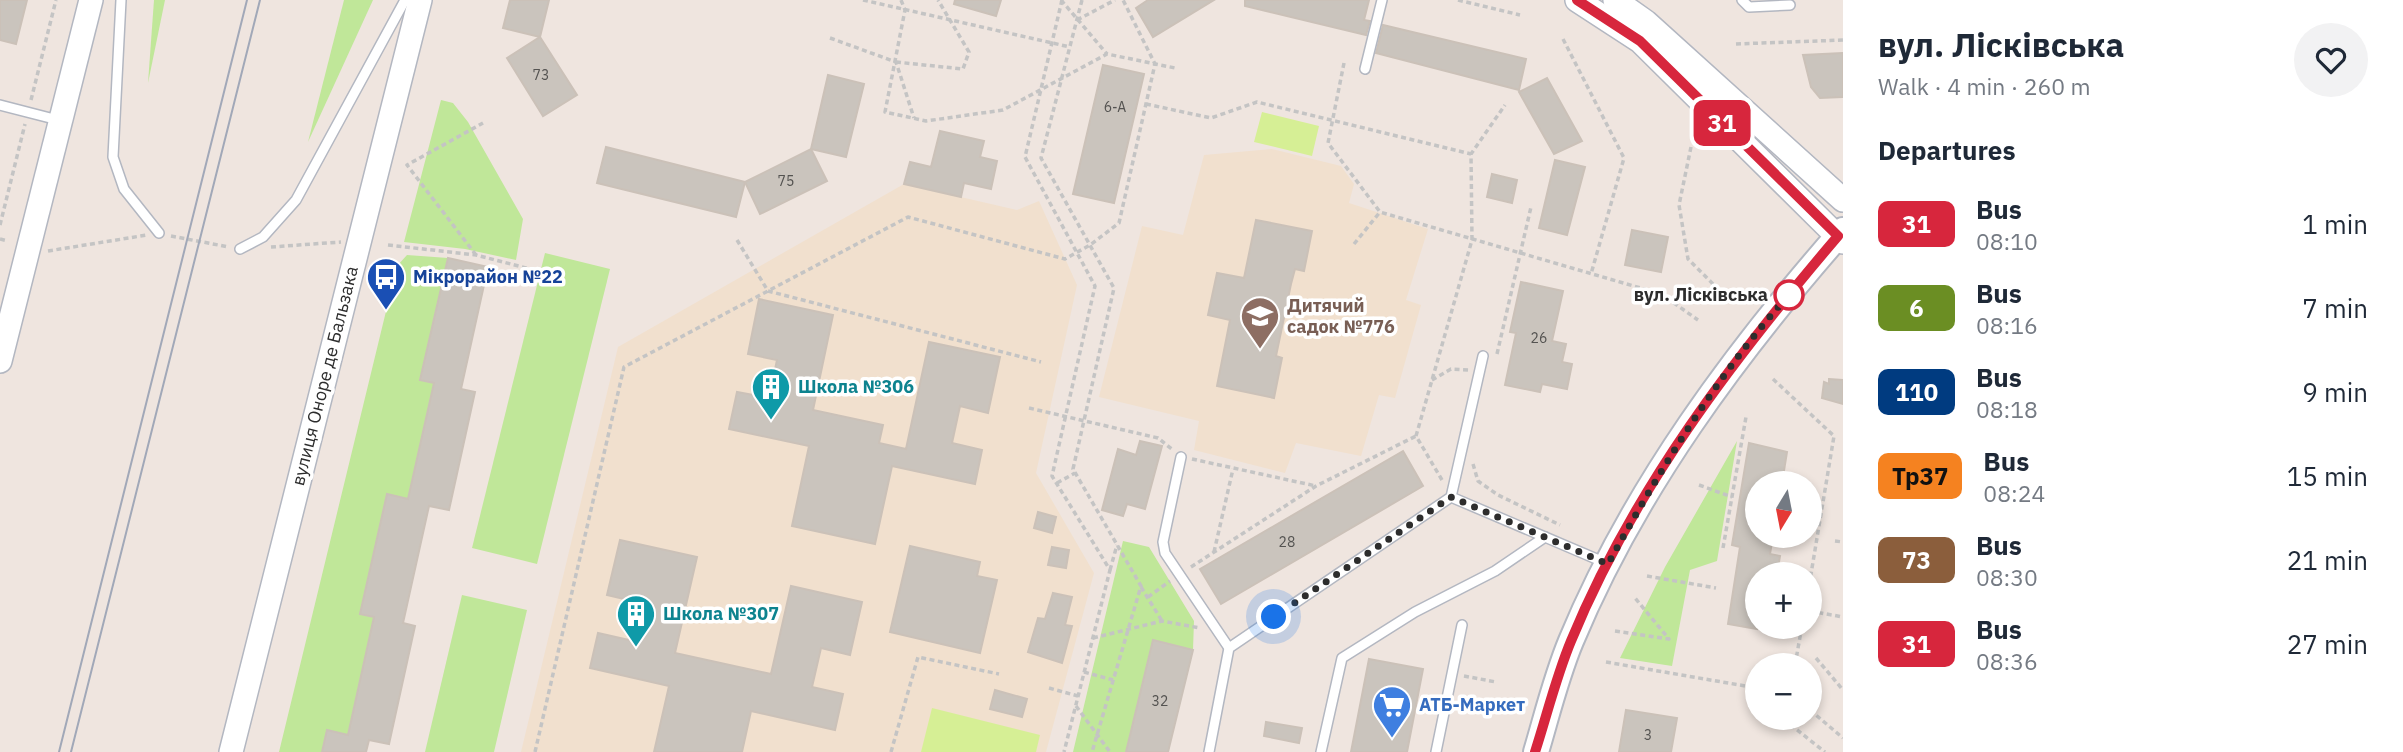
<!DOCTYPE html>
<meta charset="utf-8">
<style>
:root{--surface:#fff;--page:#f2f2f3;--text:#1f2937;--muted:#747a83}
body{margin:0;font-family:"IBM Plex Sans",sans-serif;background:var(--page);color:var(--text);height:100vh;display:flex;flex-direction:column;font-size:26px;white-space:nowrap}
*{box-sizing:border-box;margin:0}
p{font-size:23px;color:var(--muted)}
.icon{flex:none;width:38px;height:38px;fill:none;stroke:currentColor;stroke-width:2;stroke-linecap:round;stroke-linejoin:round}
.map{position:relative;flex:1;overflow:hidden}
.sheet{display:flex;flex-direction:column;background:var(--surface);width:560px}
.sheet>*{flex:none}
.badge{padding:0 14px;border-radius:10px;font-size:24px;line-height:46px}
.needle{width:46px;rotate:190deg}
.fabs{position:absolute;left:1745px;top:471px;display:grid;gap:14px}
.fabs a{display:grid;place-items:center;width:77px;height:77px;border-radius:50%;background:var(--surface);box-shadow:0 4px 10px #0003;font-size:35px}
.you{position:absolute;width:35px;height:35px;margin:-18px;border:5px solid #fff;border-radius:50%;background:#1a73e8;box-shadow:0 0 0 10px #1a73e833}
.map>.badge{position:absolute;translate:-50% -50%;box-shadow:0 0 0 4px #fff}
h2{padding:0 35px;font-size:26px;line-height:63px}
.round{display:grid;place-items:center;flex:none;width:74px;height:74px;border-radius:37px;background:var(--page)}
.overview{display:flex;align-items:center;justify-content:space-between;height:119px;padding:0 35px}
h1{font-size:33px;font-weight:700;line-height:52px}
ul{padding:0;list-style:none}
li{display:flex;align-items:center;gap:21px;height:84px;padding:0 35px}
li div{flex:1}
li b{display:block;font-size:26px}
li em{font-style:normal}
li .badge{min-width:77px;font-weight:700;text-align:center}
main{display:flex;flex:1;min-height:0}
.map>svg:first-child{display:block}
</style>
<main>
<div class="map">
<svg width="1843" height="752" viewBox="0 0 1843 752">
<rect width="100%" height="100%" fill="#efe5df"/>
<g fill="#f1e0ce">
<polygon points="1272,149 1341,166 1354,184 1349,203 1428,229 1406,300 1421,305 1395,398 1379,395 1361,456 1296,443 1285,473 1194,450 1199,421 1099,397 1142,226 1183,235 1204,155"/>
<polygon points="904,184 1017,210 1039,201 1077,285 1036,473 1094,573 1046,752 521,752 618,347"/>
</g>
<g fill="#c0e799">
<polygon points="154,0 165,0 148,83"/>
<polygon points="344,0 373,0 308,142"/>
<polygon points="441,100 453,103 468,122 523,219 516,260 465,249 404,242"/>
<polygon points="545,253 610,269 537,564 472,548"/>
<polygon points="407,255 448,258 420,379 434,383 408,499 388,494 374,617 348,735 327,730 322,752 279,752 397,266"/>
<polygon points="1737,441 1717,561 1690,570 1672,666 1620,658 1665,567"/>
<polygon points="1123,541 1149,547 1194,621 1193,650 1153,640 1126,752 1073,752"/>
<polygon points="462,595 527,610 494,752 425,752"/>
</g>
<g fill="#d6ef95">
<polygon points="1262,112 1319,126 1312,156 1254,142"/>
<polygon points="932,708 1040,735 1036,752 921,752"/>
</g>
<g fill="#cac4bd" stroke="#cbc1b8" stroke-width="2">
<polygon points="0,0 27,0 16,44 0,40"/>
<polygon points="510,0 549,0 540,37 503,28"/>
<polygon points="955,0 1001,0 996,16 954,4"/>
<polygon points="1148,0 1214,0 1153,37 1136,8"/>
<polygon points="1245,0 1369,0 1364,20 1370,21 1366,35 1245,6"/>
<polygon points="1383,25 1526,59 1519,90 1376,53"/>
<polygon points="540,37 577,95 543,116 507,58"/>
<polygon points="1843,53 1843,97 1820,98 1811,87 1803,55"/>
<polygon points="1103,65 1144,74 1114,203 1073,194"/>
<polygon points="828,75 864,84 846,157 811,149"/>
<polygon points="1547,78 1582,141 1554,154 1519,92"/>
<polygon points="940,131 984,141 980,157 997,161 991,189 964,183 961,197 904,184 910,162 931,167"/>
<polygon points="606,147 745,182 736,217 597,183"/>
<polygon points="811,149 827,181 760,214 745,182"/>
<polygon points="1555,160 1585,167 1567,235 1539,228"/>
<polygon points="1492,174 1517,180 1512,203 1487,197"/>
<polygon points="1256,220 1312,231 1304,271 1295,269 1291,284 1276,356 1282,358 1274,398 1217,386 1230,320 1208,315 1217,273 1244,278"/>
<polygon points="1632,230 1668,237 1661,272 1625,265"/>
<polygon points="448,258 488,267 461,389 475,392 449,510 429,506 403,623 415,626 389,744 369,740 366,752 322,752 327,730 348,735 374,617 360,614 387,494 408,499 434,383 420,380"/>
<polygon points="1521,282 1563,291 1552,341 1566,344 1562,362 1572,364 1567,389 1542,384 1540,392 1505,385 1516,333 1510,332"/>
<polygon points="759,299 833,315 813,410 883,425 879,443 906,449 929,342 1000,357 988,413 960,406 952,443 982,450 975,484 892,466 875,544 792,526 809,446 729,429 737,392 769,398 777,360 748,354"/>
<polygon points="1829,379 1843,380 1843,404 1822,398 1824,382 1829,384"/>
<polygon points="1140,441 1162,446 1145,509 1127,504 1123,516 1102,510 1118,449 1136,455"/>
<polygon points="1749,443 1787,452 1782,483 1757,483 1757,536 1773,536 1770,554 1780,556 1777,574 1757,574 1757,629 1728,624 1740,547 1732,545"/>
<polygon points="1403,451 1423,486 1221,604 1200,569"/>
<polygon points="1038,512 1056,517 1052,533 1034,528"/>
<polygon points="620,540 697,557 675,653 771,674 791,586 862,602 850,655 821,648 812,687 843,694 835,730 751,711 742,752 654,752 669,686 590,668 598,633 629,640 637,602 607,595"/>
<polygon points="910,546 980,562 977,576 997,580 980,653 890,632"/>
<polygon points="1052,547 1069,550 1066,568 1048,565"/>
<polygon points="1053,593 1072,597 1065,625 1072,626 1062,663 1028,652 1038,618 1045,619"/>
<polygon points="1153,640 1193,650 1168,752 1126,752"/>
<polygon points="1369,659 1423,669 1407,752 1351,752"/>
<polygon points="995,690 1027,699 1022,717 990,709"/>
<polygon points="1626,710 1677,718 1671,752 1619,752"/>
<polygon points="1266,722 1302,728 1299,743 1264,736"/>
</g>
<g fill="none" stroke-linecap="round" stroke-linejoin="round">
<g stroke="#b3b7c1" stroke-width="12">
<g id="service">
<polyline points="121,0 113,157 124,189 159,233"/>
<polyline points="1742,0 1749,7 1790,5"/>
<polyline points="1365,69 1382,0"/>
<polyline points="0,105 58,120"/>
<polyline points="240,249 263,237 296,200 405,0"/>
<polyline points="1181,457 1163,542 1165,553 1229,648"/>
<polyline points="1451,497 1606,563"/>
<polyline points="1209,752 1229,648 1451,497 1483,356"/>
<polyline points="1321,752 1342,658 1415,612 1495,571 1545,537"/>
<polyline points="1436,752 1462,625"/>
</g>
</g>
<g stroke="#b3b7c1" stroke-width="26">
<g id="tertiary">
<polyline points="1577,0 1640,41 1843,242"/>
<polyline points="1615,0 1646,22 1843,200"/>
<polyline points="0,361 91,0"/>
<polyline points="231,752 420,0"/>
</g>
</g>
<g stroke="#b3b7c1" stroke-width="28">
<path id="secondary" d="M1536,752C1547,715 1556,677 1571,641C1634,489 1735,353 1843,230"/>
</g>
<g stroke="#c4c4c4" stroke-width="3.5" stroke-dasharray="5 3.5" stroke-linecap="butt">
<polyline points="863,0 1070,47"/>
<polyline points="901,0 905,10 885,112 926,121 1003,110 1107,54 1175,68"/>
<polyline points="1061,0 1107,54"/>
<polyline points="1062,0 1025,157 1095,286 1052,476 1110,570 1064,752"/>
<polyline points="1082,0 1041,158 1114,288 1073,469 1141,586 1092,752"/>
<polyline points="1458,0 1520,15"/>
<polyline points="1077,20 1115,0"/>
<polyline points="830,38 896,62 914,118"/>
<polyline points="1563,39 1624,158 1591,274"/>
<polyline points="1736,44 1843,40"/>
<polyline points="896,62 963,69 969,52 938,0"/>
<polyline points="1344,63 1328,143 1380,212 1661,294 1698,320"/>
<polyline points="31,100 56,0"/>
<polyline points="1146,104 1211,118 1257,102 1471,154"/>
<polyline points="1691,147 1679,205 1688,259 1722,293"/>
<polyline points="0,225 25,124"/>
<polyline points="171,236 229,247"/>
<polyline points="0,239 8,241"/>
<polyline points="737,240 768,291 1041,362"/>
<polyline points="1354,244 1380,212"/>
<polyline points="388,245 476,255 530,269"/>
<polyline points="271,247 341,242"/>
<polyline points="48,251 147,235"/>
<polyline points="476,255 407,165 483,123"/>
<polyline points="1497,354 1531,207"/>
<polyline points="1773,379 1834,436 1810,580"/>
<polyline points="1432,380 1451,369 1469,370"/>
<polyline points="1029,408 1158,438 1173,450"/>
<polyline points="1192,459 1316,486"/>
<polyline points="1473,464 1478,481 1498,495 1560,525"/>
<polyline points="1442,480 1416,436 1472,240 1471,154 1505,105"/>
<polyline points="1057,483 1075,473"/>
<polyline points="1699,485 1732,497"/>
<polyline points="1835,541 1843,542"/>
<polyline points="1723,548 1746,417"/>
<polyline points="1214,552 1233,469"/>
<polyline points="1191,567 1316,486 1416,436"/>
<polyline points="1110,570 1117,545"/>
<polyline points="1647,576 1716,588"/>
<polyline points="1141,587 1162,621"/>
<polyline points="1148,597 1170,581"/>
<polyline points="1810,611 1843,617"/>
<polyline points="1615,631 1669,639 1635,598"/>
<polyline points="1093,638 1162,621 1200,628"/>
<polyline points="1816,658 1843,690"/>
<polyline points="1606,662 1757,688"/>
<polyline points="1795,665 1802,626"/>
<polyline points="1084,672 1113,680"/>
<polyline points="1464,676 1496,682"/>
<polyline points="1049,688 1078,696"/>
<polyline points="1076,706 1110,752"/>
<polyline points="1810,710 1843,738"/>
<polyline points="1788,718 1787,722 1825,752"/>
<polyline points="535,752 624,367 908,217 1065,259 1090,245 1119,223 1155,64 1123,0"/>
<polyline points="891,752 918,657 999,674"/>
</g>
<use href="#service" stroke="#fff" stroke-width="9"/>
<use href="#tertiary" stroke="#fff" stroke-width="23"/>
<use href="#secondary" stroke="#fff" stroke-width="24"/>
<g stroke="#a1a8b8" stroke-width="2">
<polyline points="59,752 247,0"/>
<polyline points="71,752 260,0"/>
</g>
</g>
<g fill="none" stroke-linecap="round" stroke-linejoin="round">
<g stroke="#fff" stroke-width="16">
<path id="line" d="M1535,752C1547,715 1556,677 1571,641C1633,490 1733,359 1838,236L1640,41L1577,0"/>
</g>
<use href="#line" stroke="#d7263d" stroke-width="10"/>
<path stroke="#2d2d2d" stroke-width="7" stroke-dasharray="0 12.6" d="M1274,617L1451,497L1608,564C1660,470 1718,373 1789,295"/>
</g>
<defs>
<g id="bus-pin" transform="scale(2.0125)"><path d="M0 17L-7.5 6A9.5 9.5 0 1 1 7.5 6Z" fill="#1a4fb4" stroke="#fff"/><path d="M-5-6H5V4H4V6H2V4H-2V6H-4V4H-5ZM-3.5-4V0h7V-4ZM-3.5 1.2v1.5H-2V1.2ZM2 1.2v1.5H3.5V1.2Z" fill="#fff"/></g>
<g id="school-pin" transform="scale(2.0125)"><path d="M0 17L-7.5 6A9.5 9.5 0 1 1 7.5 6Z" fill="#8d6e63" stroke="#fff"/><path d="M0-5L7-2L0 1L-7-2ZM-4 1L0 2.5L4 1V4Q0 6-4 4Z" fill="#fff"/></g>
<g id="building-pin" transform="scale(2.0125)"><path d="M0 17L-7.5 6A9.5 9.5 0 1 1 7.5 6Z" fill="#0f9aa8" stroke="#fff"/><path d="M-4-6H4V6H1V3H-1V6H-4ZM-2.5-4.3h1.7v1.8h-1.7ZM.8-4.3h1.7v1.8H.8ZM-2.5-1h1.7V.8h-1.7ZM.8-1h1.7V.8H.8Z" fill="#fff"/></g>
<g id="supermarket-pin" transform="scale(2.0125)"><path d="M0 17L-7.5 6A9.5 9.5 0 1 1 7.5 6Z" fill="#3f7fe0" stroke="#fff"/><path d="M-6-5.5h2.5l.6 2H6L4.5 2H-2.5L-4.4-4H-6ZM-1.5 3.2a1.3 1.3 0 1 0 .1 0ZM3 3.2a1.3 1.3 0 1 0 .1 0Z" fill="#fff"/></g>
</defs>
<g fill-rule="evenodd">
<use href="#bus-pin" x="386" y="277"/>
<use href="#school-pin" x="1260" y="316"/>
<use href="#building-pin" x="771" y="387"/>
<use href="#building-pin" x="636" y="614"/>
<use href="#supermarket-pin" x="1392" y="705"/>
</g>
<circle fill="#fff" stroke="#d7263d" stroke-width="3.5" cx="1789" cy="295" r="14"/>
<g text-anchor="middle" stroke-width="7" stroke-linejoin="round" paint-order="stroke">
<g font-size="14" fill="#545351">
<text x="541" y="80">73</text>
<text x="1115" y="112">6-А</text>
<text x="786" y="186">75</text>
<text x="1539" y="343">26</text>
<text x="1287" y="547">28</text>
<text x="1160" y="706">32</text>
<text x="1648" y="740">3</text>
</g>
<g font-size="18" font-weight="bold" fill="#164399" stroke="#fff" text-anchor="start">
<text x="413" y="283">Мікрорайон №22</text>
</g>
<g font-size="18" font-weight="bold" fill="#2d2d2d" stroke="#fff" text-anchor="end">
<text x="1768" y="301">вул. Лісківська</text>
</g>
<g font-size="18" font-weight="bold" fill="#785e54" stroke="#fff" text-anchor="start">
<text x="1287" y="312">Дитячий<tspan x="1287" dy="21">садок №776</tspan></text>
</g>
<g font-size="18" fill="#2d2d2d" stroke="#fff">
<text transform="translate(325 376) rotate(-76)" y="6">вулиця Оноре де Бальзака</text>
</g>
<g font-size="18" font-weight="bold" fill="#0d838f" stroke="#fff" text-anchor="start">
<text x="798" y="393">Школа №306</text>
<text x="663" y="620">Школа №307</text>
</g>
<g font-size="18" font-weight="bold" fill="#366cbe" stroke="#fff" text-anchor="start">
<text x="1419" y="711">АТБ-Маркет</text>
</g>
</g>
</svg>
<div class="fabs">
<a><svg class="needle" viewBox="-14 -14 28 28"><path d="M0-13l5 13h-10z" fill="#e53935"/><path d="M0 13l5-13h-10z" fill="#747a83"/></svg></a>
<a>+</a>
<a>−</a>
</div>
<div class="you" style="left:1274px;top:617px"></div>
<b class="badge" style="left:1722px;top:123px;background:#d7263d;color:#fff">31</b>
</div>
<section class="sheet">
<div class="overview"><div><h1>вул. Лісківська</h1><p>Walk · 4 min · 260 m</p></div><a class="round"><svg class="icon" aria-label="heart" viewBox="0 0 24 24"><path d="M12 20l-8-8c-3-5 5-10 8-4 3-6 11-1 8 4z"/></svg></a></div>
<h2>Departures</h2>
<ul>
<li><span class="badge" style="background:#d7263d;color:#fff">31</span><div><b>Bus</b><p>08:10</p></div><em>1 min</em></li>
<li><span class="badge" style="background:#6b8e23;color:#fff">6</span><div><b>Bus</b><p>08:16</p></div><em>7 min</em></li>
<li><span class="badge" style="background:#003b80;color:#fff">110</span><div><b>Bus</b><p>08:18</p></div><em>9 min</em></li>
<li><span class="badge" style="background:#f58220;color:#111">Тр37</span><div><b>Bus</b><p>08:24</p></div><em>15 min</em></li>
<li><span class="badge" style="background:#8b5e3c;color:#fff">73</span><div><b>Bus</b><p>08:30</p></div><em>21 min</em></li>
<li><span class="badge" style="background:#d7263d;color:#fff">31</span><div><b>Bus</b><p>08:36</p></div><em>27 min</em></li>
</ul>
</section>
</main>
